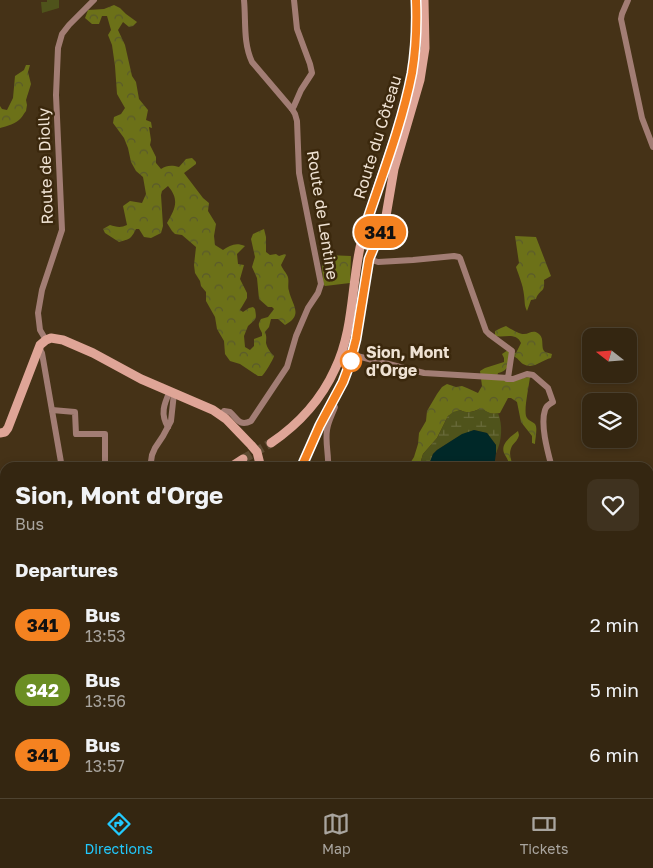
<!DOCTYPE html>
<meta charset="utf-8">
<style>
:root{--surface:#342611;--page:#3f321f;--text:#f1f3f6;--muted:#a9a59f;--line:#4e4331;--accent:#22c9fe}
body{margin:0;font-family:"Golos Text",sans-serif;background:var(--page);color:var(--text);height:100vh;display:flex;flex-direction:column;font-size:19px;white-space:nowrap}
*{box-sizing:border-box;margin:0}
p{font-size:16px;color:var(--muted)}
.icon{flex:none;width:28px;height:28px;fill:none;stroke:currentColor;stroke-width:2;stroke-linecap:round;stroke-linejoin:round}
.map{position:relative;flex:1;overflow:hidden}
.drawer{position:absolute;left:0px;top:462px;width:654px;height:336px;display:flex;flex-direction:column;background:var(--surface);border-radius:15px 15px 0 0;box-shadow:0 2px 8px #0003,0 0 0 1px var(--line)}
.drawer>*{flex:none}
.badge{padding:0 10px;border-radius:16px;font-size:18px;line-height:32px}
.needle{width:32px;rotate:287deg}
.fabs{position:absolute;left:582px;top:328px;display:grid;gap:10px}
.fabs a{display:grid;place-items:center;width:55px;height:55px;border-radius:10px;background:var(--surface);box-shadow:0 2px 8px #0003,0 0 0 1px var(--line);font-size:25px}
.map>.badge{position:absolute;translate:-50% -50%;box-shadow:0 0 0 2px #fff}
h2{padding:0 15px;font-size:19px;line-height:45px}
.round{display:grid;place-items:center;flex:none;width:52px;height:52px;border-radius:10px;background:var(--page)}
.summary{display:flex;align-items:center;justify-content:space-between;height:85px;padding:0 15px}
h1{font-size:24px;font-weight:700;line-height:38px}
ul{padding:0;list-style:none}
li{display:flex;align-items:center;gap:15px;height:65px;padding:0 15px}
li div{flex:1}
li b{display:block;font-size:19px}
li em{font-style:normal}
li .badge{min-width:55px;font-weight:700;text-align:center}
.dock{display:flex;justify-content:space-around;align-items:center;height:70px;border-top:1px solid var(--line);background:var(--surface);font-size:14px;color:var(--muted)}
.dock a{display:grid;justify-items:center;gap:2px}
.dock .current{color:var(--accent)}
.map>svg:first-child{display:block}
</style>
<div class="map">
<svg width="653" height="798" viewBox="0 0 653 798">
<defs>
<pattern id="forest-crowns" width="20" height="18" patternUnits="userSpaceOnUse" patternTransform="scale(1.25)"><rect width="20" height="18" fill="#6c7118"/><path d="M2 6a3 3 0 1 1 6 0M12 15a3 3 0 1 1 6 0" fill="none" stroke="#5a5a2c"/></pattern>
<pattern id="wetland-marsh" width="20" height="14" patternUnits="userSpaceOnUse" patternTransform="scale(1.25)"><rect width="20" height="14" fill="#4f531b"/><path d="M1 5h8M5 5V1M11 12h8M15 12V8" fill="none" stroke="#696b3b"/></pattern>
</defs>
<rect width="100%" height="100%" fill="#453217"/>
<g fill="url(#forest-crowns)">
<path d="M114,5L120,8L126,14L137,22L133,26L129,27L123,22L118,30L125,45L132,76L136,82L139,99L148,110L146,120L151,122L152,128L149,127L151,140L150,145L156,157V163L161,169C167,165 172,165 179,167L186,159L192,158L196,162V164L184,173L203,198L209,203L208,211L216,224L214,236L215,245L223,250C230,245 236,242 245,246L237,254L238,264L244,265L240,279L247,293V298L240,310L243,312L249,308L253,307L255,309C257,320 256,319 248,326L244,336L245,347L250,350L254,346V339L262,336V333C259,327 257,325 261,319L268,317L274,309L272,307H268L259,299L257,278L252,267L255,257L251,239L253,234L264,229L266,237V252L270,255L276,254L279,256L285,254L286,255L281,265C283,270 285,271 287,275C290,280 287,286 289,291C292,305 304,315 285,325L278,319H271L269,327L265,332C267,337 266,339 266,343C267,348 271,353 274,356C273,360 265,373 262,376H258L240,364L230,361L225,354L224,341L217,329L215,317L206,301V292L201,286L200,281L195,273L194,265L196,247L182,235L175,234L172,231L167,223C175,209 180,200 168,186L162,191L161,195L163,226L161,233L151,238L144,237L139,229H136C131,239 130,239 119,242L105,233L103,229L110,225C116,227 121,228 127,225L123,206L130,201L142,203L146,194L143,177L136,171L131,162L128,148L124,138L113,123L114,117L121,114L125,108L117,94L115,66L112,45L108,35L111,30L107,16H102L99,24H92L85,18L88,10L104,9Z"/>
<path d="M26,65H30L28,72L31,84L26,100L27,105L26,111C24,113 23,116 21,118C16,124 7,126 0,128V106L2,109L7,110L13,98L15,76L24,70Z"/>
<path d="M515,236L536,237L551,276L544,280C545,294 540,288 536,299L531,300L527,311C524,305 525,301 524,295C523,285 519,276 516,267L519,263Z"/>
<polygon points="327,255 351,256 350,283 325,286 323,284 322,262"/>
<path d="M506,326C511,329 519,334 524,334C530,334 533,329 539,334C545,339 540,348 545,352C547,353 550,353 552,354L551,358C541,360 534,370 523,364C519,361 518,358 513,356C510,363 507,372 498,373L497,377L519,378L530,377C529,386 524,408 526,416C528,421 532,421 535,424C538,428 535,439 535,444L532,443V436L521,422L517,402L511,398H508L500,413C492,415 487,413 481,408C473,412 468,414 460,410L448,416L437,438L423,454L419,467L407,468L414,457L418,444L419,433L426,421L427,411L437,394L442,387L447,384L456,387L462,386L467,388L478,393L482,386L480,371L485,368L504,362V358L502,354L508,350L516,353L521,343C516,332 505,338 495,336V331L501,328Z"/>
<path d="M518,431L519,435C518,440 515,442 512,446C508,454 511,460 514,467H510C509,462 508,460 505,455C499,445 510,437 518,431Z"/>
<polygon points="651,564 653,566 653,606 649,606 649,565"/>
<polygon points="480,794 630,794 633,798 481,798"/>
</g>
<path fill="url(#wetland-marsh)" d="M481,408C487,412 492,415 498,413C503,425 502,441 496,453V445L487,433L474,430L456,438L437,450L433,454L428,467L419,468L423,454L437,438L448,416L453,412L460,410C468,414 473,412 481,408Z"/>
<polygon fill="#4f531b" points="47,0 59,0 59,8 42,13 41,2 47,2"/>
<polygon fill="#002828" points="474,430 487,433 496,445 496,453 494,467 428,467 433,454 437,450 462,434"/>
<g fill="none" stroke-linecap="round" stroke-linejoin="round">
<polyline stroke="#5e4c33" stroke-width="9" stroke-dasharray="9 4.5" stroke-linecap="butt" points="243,459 271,443"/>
<g stroke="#a27d74" stroke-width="6">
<polyline points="628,0 622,14 621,19 642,118 653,147"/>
<polyline points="292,109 294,106 301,90 312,73 310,64 297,29 294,0"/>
<polyline points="46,340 40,330 38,313 42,290 62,230 56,95 58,48 62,34 69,25 94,0"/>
<polyline points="39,347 42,353 62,468"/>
<polyline points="353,355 424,373 508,378 512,351 489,334 486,331 460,258 459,257 454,256 413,260 378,262 369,259"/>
<path d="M507,379H513L527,374L533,375L548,388L553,402C549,404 546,406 545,410C540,425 548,453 552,468"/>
<polyline points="52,410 75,412 76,434 105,434 105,463"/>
<path d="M221,415L224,411L230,412C237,418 239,427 251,421L287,367L296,336L308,308L318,293L321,284L299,173L297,121L295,114L292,109L252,62C243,43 246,21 244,0"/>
<path d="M168,427C160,414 164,404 170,391"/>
<polyline points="150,468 152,455 155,448 163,436 171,421 174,393"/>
<path d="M328,468C329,455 325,442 327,430C328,422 332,415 335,407L331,402"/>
<polyline points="186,794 186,798"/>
<polyline points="378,794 379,798"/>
<polyline points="261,798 262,794"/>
</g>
<g stroke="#dfa597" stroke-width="9">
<polyline points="381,224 384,222 386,216 394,169 420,80 425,48 424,0"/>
<polyline points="0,433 5,432 8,428 40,345 46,340 51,338 63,340 93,353 141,379 213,410 226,419 251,445 257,452 261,468"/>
<path d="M271,443C299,424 321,400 335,369C354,330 351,285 361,243C375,186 401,131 412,72C416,48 417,24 416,0"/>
<polyline points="229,468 243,459"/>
<polyline points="301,468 320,425 343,382 349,366 356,339 369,259 381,230 381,224"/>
<polyline points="0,785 5,774"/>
</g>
</g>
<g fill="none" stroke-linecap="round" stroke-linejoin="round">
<g stroke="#fff" stroke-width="11">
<path id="line" d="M301,468L320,425L343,382L349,366L356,339L369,259L381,230V224L367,221C383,173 402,124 412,73C416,49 417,24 416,0"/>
</g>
<use href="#line" stroke="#f58220" stroke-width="8"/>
</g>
<circle fill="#fff" stroke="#f58220" stroke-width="2.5" cx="351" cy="361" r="10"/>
<g text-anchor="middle" stroke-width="5" stroke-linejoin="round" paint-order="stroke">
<g font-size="16" fill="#efe2d3" stroke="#3b280d">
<text transform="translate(377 137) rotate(-73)" y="6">Route du Côteau</text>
<text transform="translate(45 166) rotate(-92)" y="6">Route de Diolly</text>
<text transform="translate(323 215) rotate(81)" y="6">Route de Lentine</text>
</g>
<g font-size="16" font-weight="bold" fill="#efe2d3" stroke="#3b280d" text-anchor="start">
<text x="366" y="358">Sion, Mont<tspan x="366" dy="18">d'Orge</tspan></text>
</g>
</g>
</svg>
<div class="fabs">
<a><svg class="needle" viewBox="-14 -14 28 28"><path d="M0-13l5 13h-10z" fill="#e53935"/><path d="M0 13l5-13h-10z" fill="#a9a59f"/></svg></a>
<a><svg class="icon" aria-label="layers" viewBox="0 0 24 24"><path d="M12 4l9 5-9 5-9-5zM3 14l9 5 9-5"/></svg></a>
</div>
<b class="badge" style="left:380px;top:232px;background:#f58220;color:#111">341</b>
<section class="drawer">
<div class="summary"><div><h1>Sion, Mont d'Orge</h1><p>Bus</p></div><a class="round"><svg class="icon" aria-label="heart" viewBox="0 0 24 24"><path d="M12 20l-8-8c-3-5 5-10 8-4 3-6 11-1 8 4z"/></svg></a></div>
<h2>Departures</h2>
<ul>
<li><span class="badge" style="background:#f58220;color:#111">341</span><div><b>Bus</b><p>13:53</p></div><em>2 min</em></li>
<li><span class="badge" style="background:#6b8e23;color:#fff">342</span><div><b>Bus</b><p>13:56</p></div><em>5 min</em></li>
<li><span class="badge" style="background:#f58220;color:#111">341</span><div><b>Bus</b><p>13:57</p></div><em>6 min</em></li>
</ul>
</section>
</div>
<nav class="dock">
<a class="current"><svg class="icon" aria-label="directions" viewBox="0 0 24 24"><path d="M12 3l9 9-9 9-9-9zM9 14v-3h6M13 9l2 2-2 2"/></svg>Directions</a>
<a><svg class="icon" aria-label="map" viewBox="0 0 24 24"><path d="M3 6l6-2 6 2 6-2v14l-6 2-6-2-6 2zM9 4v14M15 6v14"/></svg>Map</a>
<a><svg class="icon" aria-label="tickets" viewBox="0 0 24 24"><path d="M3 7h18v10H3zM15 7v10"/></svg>Tickets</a>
</nav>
